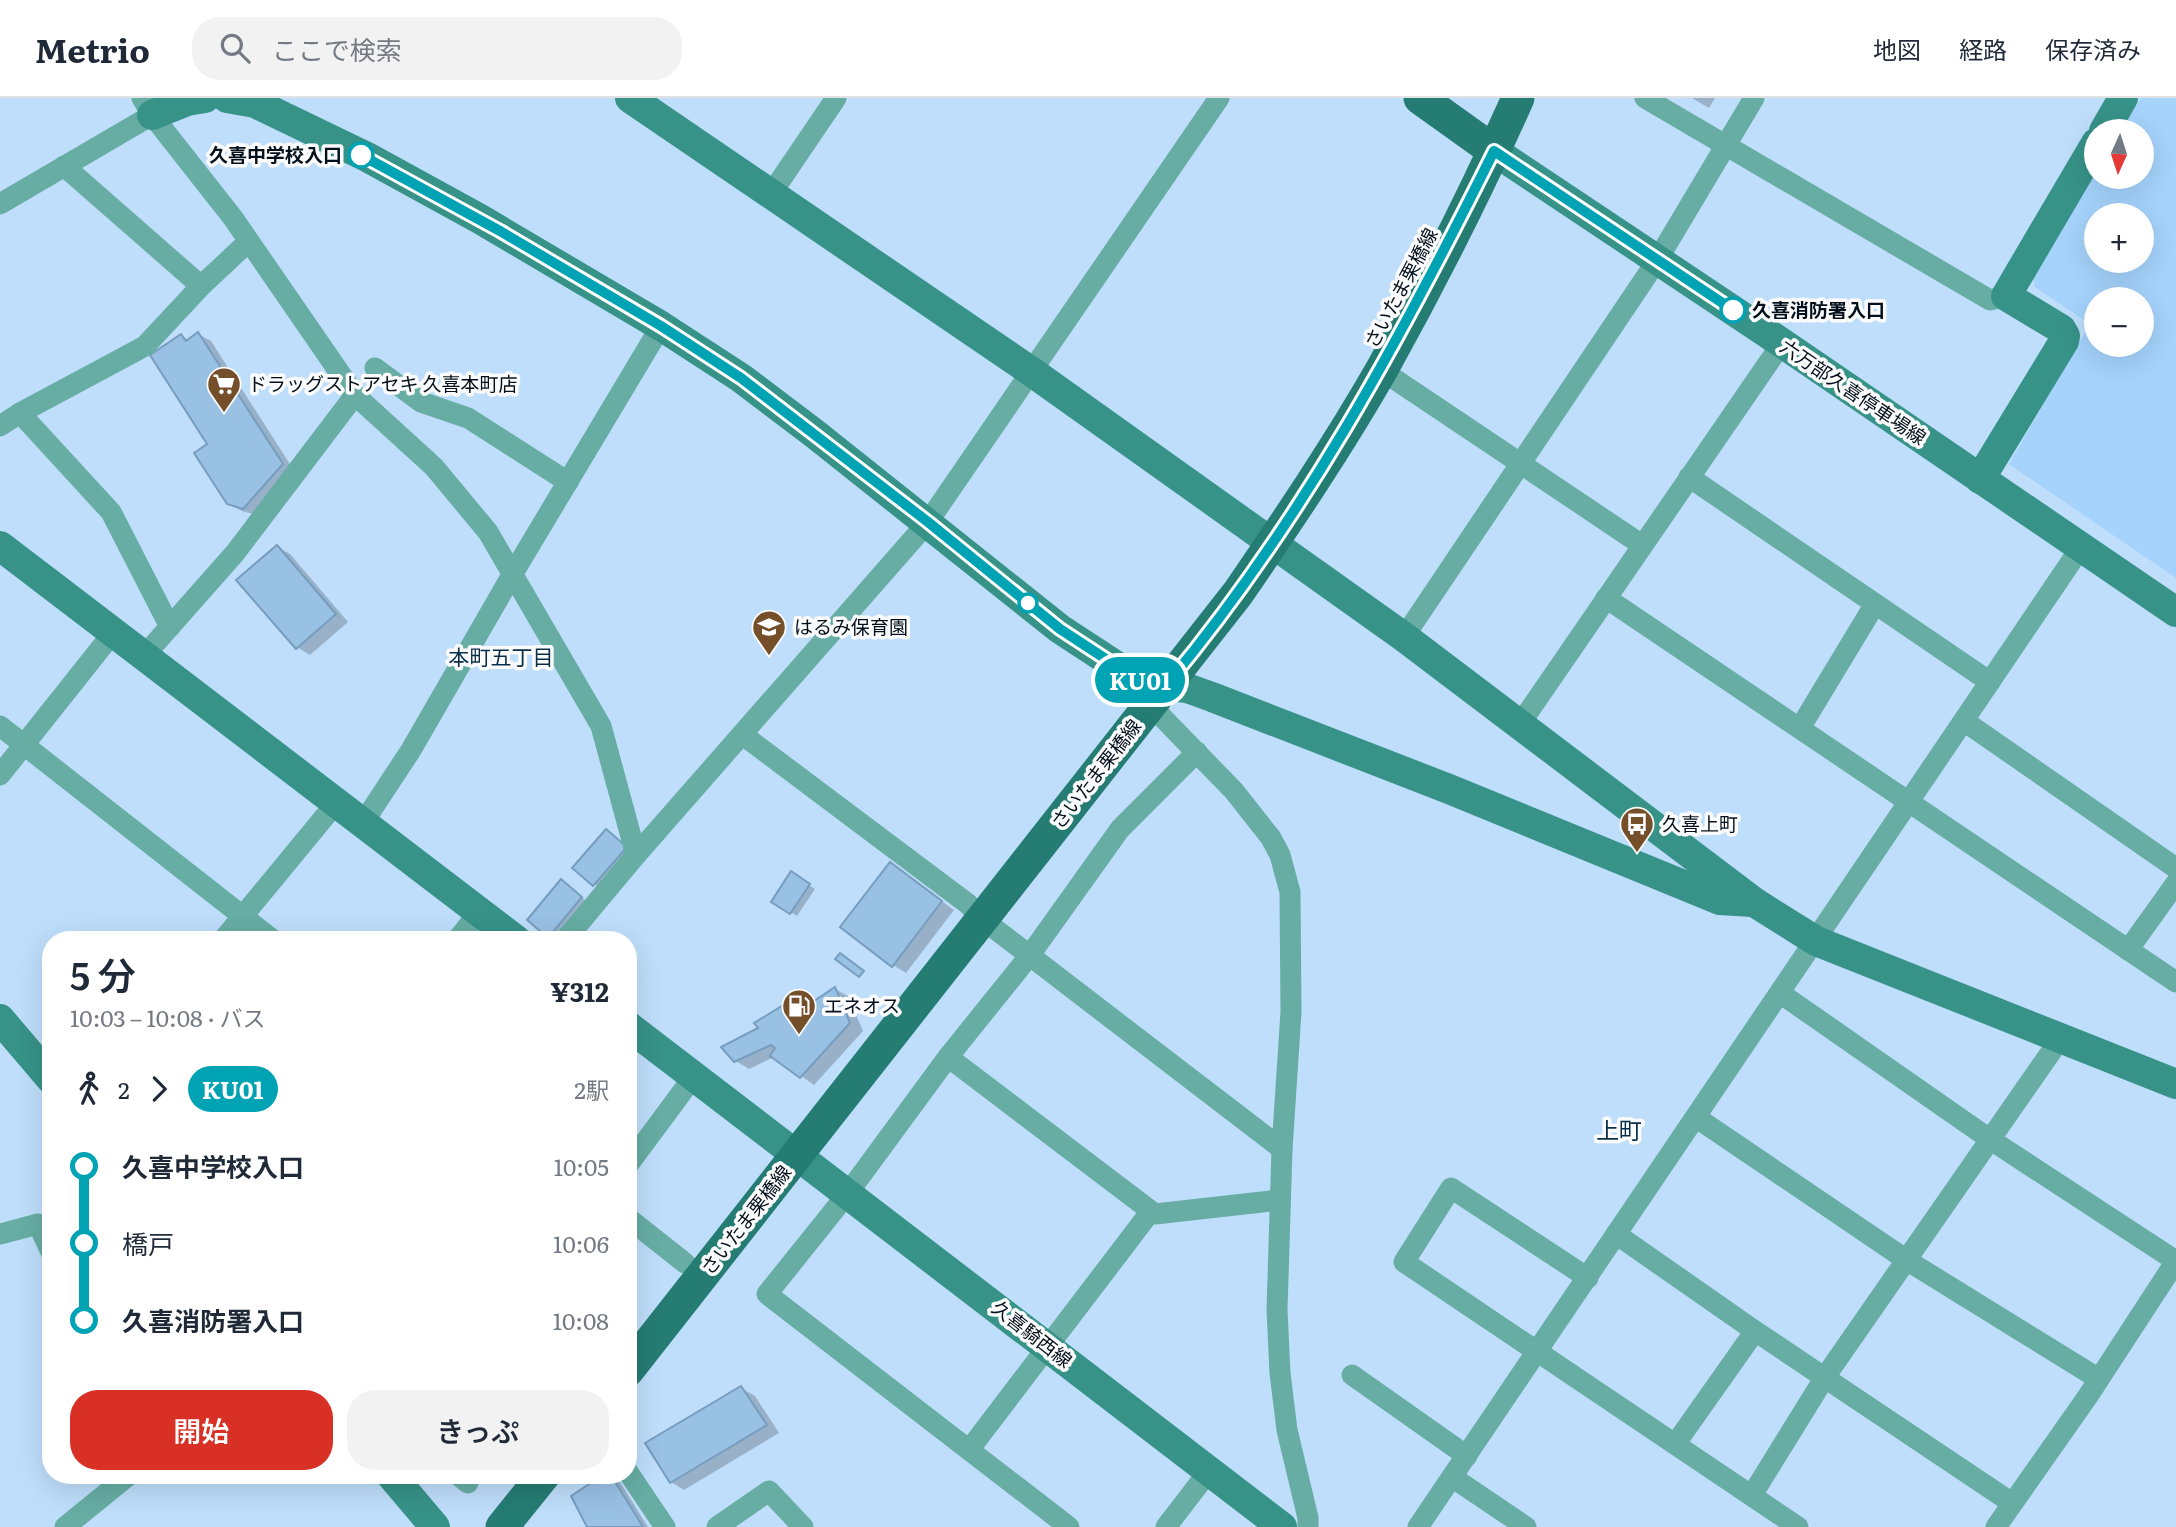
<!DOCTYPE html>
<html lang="ja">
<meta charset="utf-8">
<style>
:root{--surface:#fff;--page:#f2f2f3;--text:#1f2937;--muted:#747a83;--line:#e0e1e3;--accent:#d93025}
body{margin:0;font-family:Literata,"Noto Sans JP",serif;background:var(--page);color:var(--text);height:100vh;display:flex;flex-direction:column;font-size:26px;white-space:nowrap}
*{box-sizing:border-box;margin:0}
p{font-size:23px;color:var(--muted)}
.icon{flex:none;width:38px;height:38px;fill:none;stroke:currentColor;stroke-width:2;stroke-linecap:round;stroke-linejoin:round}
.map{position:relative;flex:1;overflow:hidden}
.panel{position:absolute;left:42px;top:833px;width:595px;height:553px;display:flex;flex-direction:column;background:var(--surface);border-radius:28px;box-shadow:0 7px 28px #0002}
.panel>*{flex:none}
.badge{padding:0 14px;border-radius:23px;font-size:24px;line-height:46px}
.needle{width:46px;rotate:183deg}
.buttons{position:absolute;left:2084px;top:21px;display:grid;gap:14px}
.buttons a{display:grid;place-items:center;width:70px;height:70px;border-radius:50%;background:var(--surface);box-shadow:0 7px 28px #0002;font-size:35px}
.map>.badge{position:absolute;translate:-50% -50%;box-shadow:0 0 0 4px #fff}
.legs{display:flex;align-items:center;gap:10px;height:77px;padding:0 28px;font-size:23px}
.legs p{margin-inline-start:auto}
.summary{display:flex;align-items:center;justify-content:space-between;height:119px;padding:0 28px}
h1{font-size:38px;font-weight:600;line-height:52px}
.primary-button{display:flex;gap:14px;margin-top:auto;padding:14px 28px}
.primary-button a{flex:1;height:80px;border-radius:28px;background:var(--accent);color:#fff;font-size:28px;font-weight:600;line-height:80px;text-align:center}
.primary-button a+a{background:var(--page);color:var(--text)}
ul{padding:0 28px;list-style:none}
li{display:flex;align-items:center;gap:24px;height:77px;font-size:26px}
li i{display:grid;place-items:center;width:10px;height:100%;margin:0 9px;background:currentColor}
li i::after{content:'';width:18px;height:18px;margin:-9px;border:5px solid;border-radius:50%;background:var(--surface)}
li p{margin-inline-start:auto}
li:first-child i{background:linear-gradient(#0000 50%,currentColor 0)}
li:last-child i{background:linear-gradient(currentColor 50%,#0000 0)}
header{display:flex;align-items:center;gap:42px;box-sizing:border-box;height:98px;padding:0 35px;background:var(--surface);border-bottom:2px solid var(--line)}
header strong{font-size:33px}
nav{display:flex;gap:38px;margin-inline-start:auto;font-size:24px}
.search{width:490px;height:63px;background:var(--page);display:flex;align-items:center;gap:18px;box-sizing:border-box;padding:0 24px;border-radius:28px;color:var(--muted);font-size:26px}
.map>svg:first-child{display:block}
</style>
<header>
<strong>Metrio</strong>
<div class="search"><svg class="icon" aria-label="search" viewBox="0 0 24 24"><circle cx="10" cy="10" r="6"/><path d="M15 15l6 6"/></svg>ここで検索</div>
<nav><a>地図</a><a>経路</a><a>保存済み</a></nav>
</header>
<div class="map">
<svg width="2176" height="1429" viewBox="0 0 2176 1429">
<rect width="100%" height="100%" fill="#bedefb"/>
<path fill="#a5d3fc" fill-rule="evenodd" d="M2141,0H2176V480L2009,366L2090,226L2035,189L2033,179L2096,73V79H2142V33H2121ZM2096,117H2142V163H2096ZM2096,201H2142V247H2096Z"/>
<g fill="#0003">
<polygon points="1692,0 1715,0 1709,10"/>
<polygon points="198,236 211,243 295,374 257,417 242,413 228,405 210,347 181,238 189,242"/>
<polygon points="277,449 290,456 348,524 310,557 297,549"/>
<polygon points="606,733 632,754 600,790 594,786"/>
<polygon points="890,766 954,812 906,875 893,867"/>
<polygon points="791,776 815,791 797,818 773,803"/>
<polygon points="568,787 587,804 555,842 549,838"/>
<polygon points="835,891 848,898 863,933 814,987 774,959 749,971 736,963 760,931 785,908 798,916"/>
<polygon points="741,1290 755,1298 779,1335 684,1392 671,1384"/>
<polygon points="611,1377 618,1381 648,1429 589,1429"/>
</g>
<g fill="#99c1e4" stroke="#779dbe" stroke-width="2">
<polygon points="198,234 283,366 243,411 227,406 194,355 207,346 150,257 181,236 186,243"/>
<polygon points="277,447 336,516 296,551 236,482"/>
<polygon points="606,731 627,749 593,788 572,770"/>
<polygon points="890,764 942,803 892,869 840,829"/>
<polygon points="791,773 810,786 790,816 771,804"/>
<polygon points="561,781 582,799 548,840 527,822"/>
<polygon points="840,855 864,873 859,879 835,861"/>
<polygon points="835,889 850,925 800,980 770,958 775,950 771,947 734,964 721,949 758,930 754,925 785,906 793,917"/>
<polygon points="741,1288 767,1327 670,1385 645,1345"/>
<polygon points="603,1377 611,1377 643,1429 587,1429 571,1398"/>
</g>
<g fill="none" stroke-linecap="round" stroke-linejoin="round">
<g stroke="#67ada4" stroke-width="21">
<polyline points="142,0 152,17 233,120 355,297 434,369 488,434 601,628 636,757"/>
<polyline points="1645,0 1990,202 2006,198"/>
<polyline points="64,68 201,188"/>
<polyline points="771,96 836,0"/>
<polyline points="0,106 152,17"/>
<polyline points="375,270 421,304 468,320 568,384"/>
<polyline points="1381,272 1642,447"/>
<polyline points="0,328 20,315"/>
<polyline points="1689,379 1990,584"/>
<polyline points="1606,500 2176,884"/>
<polyline points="170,529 111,414 20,315 145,248 201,188 248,144"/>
<polyline points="1404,539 1658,161 1754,0"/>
<polyline points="143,559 235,455 355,297"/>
<polyline points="1150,594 1161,618 1234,693 1271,740 1280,757 1290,794 1291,914 1282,1051 1277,1212 1280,1275 1287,1332 1308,1420 1308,1429"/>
<polyline points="1964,623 2176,770"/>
<polyline points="1520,626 1782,245"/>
<polyline points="0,628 273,842"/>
<polyline points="1800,630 1875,506"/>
<polyline points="743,637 968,806 982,821 1282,1051"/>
<polyline points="0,677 112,536"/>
<polyline points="363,725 411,652 512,477 661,228"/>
<polyline points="223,842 336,705"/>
<polyline points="457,842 479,814"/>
<polyline points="565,842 636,757 928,424 1219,0"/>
<polyline points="2128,852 2176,785"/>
<polyline points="1780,895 1991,1042 2176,1163"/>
<polyline points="948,959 1155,1116 1280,1102"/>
<polyline points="1697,1020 1908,1163 2099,1281"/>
<polyline points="628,1067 694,978"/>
<polyline points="628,1120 685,1165"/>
<polyline points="0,1136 38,1126 51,1154"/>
<polyline points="1616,1136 1755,1233 2012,1405"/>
<polyline points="1588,1180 1451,1090 1404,1164 1798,1429"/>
<polyline points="1352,1277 1467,1358"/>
<polyline points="1676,1345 1755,1233"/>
<polyline points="969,1352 1151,1113"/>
<polyline points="628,1374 665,1429"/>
<polyline points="458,1377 468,1385"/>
<polyline points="1452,1379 1526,1429"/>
<polyline points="1752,1397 1825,1279 2060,941"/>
<polyline points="65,1429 129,1377"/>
<polyline points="717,1429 769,1393 803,1429"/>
<polyline points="1069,1429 767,1196 848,1095 948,959 1030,857 1120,731 1197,654"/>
<polyline points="1166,1429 1209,1373"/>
<polyline points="1418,1429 2081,449"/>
<polyline points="1996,1429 2088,1298 2176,1163"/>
</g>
<g stroke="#379288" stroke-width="30">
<polyline points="227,0 255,5 367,59 480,121 661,228 741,280 815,336 1060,531 1115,567 1146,585 1187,590 1212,599 1449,691 1720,802 1753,804"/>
<polyline points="630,0 1032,274 1404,539 1754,804 1816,843 2176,986"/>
<polyline points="152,17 187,3 205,0"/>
<polyline points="2104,33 2123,0"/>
<polyline points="1494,53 1782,245 2176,514"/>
<polyline points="1980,381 2064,243 2065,238 2061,231 2006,198 2096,45"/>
<polyline points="0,448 516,842"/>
<polyline points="0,921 51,981"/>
<polyline points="628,928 1282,1429"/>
<polyline points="391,1377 435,1429"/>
</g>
<g stroke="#257c73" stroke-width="33">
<polyline points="1420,0 1494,53"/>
<path d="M628,1272L1238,495C1288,422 1338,348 1382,271C1431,183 1477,92 1518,0"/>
<polyline points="502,1429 544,1377"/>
</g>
</g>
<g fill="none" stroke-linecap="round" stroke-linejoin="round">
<g stroke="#fff" stroke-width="16">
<path id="line-1" d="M361,57L500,133L661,228L741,280L928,424L1060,531L1115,567L1146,585L1167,586C1302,424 1401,240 1494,53L1733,212"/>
</g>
<use href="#line-1" stroke="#00a3b4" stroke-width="10"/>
</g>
<defs>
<g id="supermarket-pin" transform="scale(1.75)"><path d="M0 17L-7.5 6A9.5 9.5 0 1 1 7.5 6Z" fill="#744f2a" stroke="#fbfbfb"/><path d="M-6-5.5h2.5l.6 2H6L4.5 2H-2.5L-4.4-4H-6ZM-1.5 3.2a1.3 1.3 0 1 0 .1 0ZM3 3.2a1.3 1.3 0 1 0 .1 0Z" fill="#fff"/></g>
<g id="school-pin" transform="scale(1.75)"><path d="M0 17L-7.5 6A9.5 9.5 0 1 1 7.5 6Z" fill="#744f2a" stroke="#fbfbfb"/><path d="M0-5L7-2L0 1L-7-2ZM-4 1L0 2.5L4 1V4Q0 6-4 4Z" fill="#fff"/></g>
<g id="bus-pin" transform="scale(1.75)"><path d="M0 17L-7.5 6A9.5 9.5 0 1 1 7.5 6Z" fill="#744f2a" stroke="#fbfbfb"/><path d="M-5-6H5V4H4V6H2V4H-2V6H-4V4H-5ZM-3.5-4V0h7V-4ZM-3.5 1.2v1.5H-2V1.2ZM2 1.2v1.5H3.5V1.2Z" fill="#fff"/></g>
<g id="fuel-pin" transform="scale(1.75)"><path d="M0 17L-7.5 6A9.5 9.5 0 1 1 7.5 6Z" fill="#744f2a" stroke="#fbfbfb"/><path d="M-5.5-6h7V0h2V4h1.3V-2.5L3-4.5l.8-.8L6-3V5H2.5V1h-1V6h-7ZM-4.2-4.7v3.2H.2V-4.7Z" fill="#fff"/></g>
</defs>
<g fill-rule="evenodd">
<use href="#supermarket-pin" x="224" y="286"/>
<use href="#school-pin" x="769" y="529"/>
<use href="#bus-pin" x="1637" y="726"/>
<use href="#fuel-pin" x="799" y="908"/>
</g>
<g fill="#fff" stroke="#00a3b4" stroke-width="3.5">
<circle cx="361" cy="57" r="12"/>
<circle cx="1733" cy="212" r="12"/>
<circle cx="1028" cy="505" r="9"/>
</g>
<g text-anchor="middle" stroke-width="7" stroke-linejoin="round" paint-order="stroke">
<g font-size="19" font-weight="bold" fill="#03101b" stroke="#fbfbfb" text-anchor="end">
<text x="342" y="64">久喜中学校入口</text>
<text x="1752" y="219" text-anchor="start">久喜消防署入口</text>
</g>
<g font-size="19" fill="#03101b" stroke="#fbfbfb">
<text transform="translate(1401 190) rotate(-62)" y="7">さいたま栗橋線</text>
<text transform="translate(1853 294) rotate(34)" y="7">六万部久喜停車場線</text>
<text transform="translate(1096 676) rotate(-52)" y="7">さいたま栗橋線</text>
<text transform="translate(746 1122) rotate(-52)" y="7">さいたま栗橋線</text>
<text transform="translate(1032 1236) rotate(38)" y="7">久喜騎西線</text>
</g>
<g font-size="19" fill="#03101b" stroke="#fbfbfb" text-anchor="start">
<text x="248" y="293">ドラッグストアセキ 久喜本町店</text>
<text x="794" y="536">はるみ保育園</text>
<text x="1662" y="733">久喜上町</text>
<text x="824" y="915">エネオス</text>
</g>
<g font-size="21" fill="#082e49" stroke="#fbfbfb">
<text x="501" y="567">本町五丁目</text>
</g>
<g font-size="23" fill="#082e49" stroke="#fbfbfb">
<text x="1619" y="1041">上町</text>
</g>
</g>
</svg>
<div class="buttons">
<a><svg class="needle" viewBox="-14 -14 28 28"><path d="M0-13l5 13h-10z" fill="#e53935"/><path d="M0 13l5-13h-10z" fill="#747a83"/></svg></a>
<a>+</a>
<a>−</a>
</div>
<b class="badge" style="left:1140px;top:582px;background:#00a3b4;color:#fff">KU01</b>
<section class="panel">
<div class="summary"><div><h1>5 分</h1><p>10:03 – 10:08 · バス</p></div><b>¥312</b></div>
<div class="legs"><svg class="icon" aria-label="walk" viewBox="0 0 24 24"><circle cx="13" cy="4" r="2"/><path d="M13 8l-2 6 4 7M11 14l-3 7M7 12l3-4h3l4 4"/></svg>2<svg class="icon" aria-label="forward" viewBox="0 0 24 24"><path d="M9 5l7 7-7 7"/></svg><b class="badge" style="background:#00a3b4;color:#fff">KU01</b><p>2駅</p></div>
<ul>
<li><i style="color:#00a3b4"></i><b>久喜中学校入口</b><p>10:05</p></li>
<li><i style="color:#00a3b4"></i><span>橋戸</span><p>10:06</p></li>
<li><i style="color:#00a3b4"></i><b>久喜消防署入口</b><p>10:08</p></li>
</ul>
<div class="primary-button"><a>開始</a><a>きっぷ</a></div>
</section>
</div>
